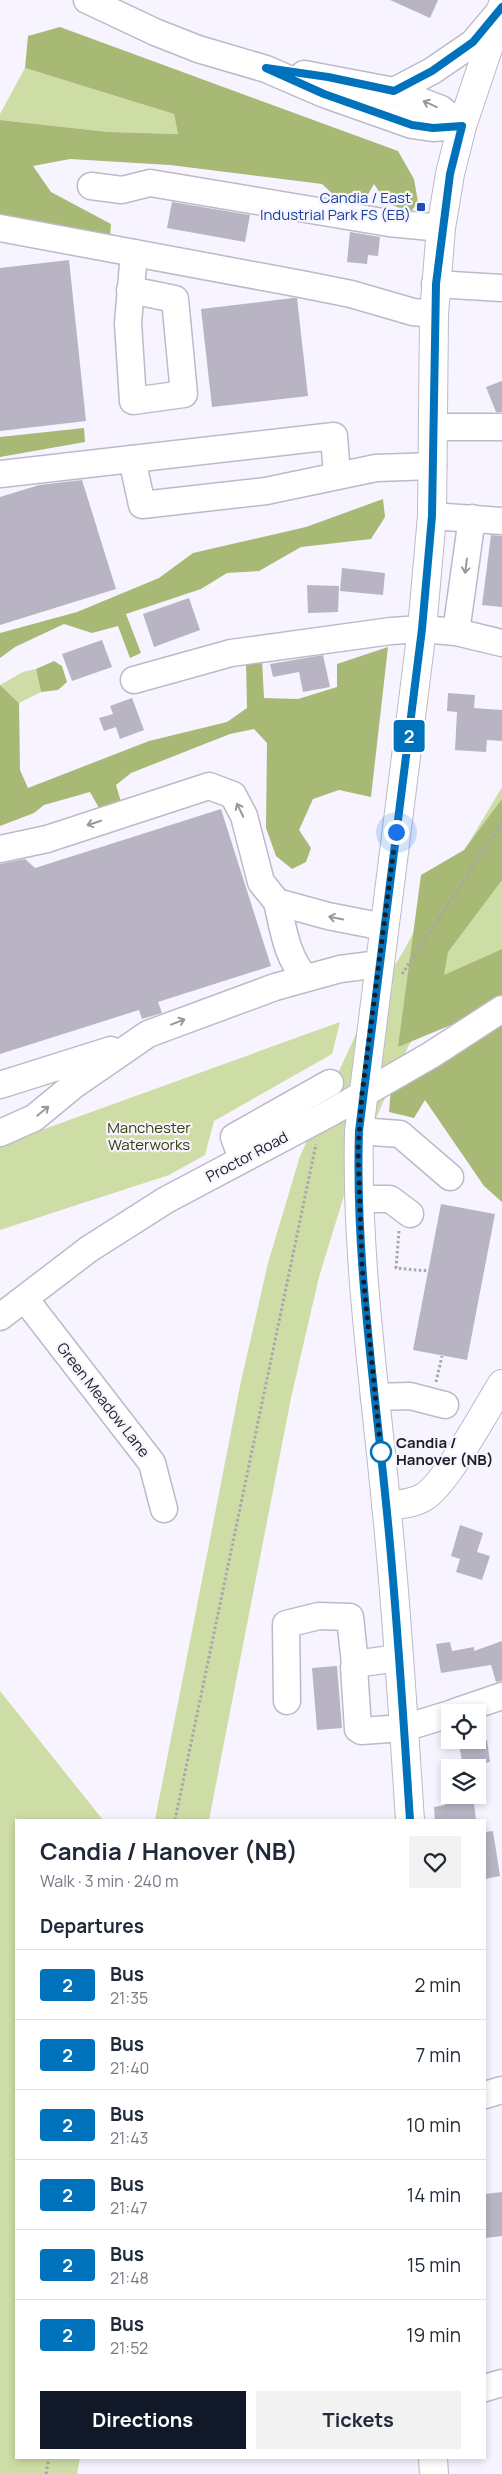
<!DOCTYPE html>
<meta charset="utf-8">
<style>
:root{--surface:#fff;--page:#f2f2f3;--text:#1f2937;--muted:#747a83;--line:#e0e1e3;--accent:#111827}
body{margin:0;font-family:Manrope,sans-serif;background:var(--page);color:var(--text);height:100vh;display:flex;flex-direction:column;font-size:19px;white-space:nowrap}
*{box-sizing:border-box;margin:0}
p{font-size:16px;color:var(--muted)}
.icon{flex:none;width:28px;height:28px;fill:none;stroke:currentColor;stroke-width:2;stroke-linecap:round;stroke-linejoin:round}
.map{position:relative;flex:1;overflow:hidden}
.panel{position:absolute;left:15px;top:1819px;width:471px;height:640px;display:flex;flex-direction:column;background:var(--surface);border-radius:0px;box-shadow:0 2px 8px #0003}
.panel>*{flex:none}
.badge{padding:0 10px;border-radius:4px;font-size:18px;line-height:32px}
.tools{position:absolute;left:441px;top:1704px;display:grid;gap:10px}
.tools a{display:grid;place-items:center;width:45px;height:45px;border-radius:0px;background:var(--surface);box-shadow:0 2px 8px #0003;font-size:25px}
.you{position:absolute;width:25px;height:25px;margin:-12px;border:4px solid #fff;border-radius:50%;background:#1a73e8;box-shadow:0 0 0 8px #1a73e833}
.map>.badge{position:absolute;translate:-50% -50%;box-shadow:0 0 0 2px #fff}
h2{padding:0 25px;font-size:19px;line-height:45px}
.round{display:grid;place-items:center;flex:none;width:52px;height:52px;border-radius:0px;background:var(--page)}
.overview{display:flex;align-items:center;justify-content:space-between;height:85px;padding:0 25px}
h1{font-size:24px;font-weight:700;line-height:38px}
.button{display:flex;gap:10px;margin-top:auto;padding:10px 25px}
.button a{flex:1;height:58px;border-radius:0px;background:var(--accent);color:#fff;font-size:20px;font-weight:700;line-height:58px;text-align:center}
.button a+a{background:var(--page);color:var(--text)}
ul{padding:0;list-style:none}
li{display:flex;align-items:center;gap:15px;height:70px;padding:0 25px;border-top:1px solid var(--line)}
li div{flex:1}
li b{display:block;font-size:19px}
li em{font-style:normal}
li .badge{min-width:55px;font-weight:700;text-align:center}
.map>svg:first-child{display:block}
</style>
<div class="map">
<svg width="502" height="2474" viewBox="0 0 502 2474">
<rect width="100%" height="100%" fill="#f7f4ff"/>
<g fill="#cedda5">
<polygon points="25,68 174,114 178,134 109,132 0,120 0,114"/>
<polygon points="36,669 41,692 19,703 0,685 23,672"/>
<polygon points="502,787 502,949 452,972 408,1047 350,1176 319,1277 291,1398 209,1820 155,1820 240,1386 268,1263 300,1156 362,1021 404,950 448,868 461,856"/>
<polygon points="340,1022 332,1054 214,1121 205,1155 169,1175 0,1230 0,1145"/>
<polygon points="0,1691 103,1820 16,1820 16,2458 80,2458 77,2474 0,2474"/>
</g>
<g fill="#a7b975">
<polygon points="60,27 398,151 414,179 418,202 410,213 386,202 374,184 363,203 337,198 322,184 170,165 70,159 33,166 51,192 111,224 110,237 0,218 0,120 109,132 178,134 174,114 25,68 28,36"/>
<polygon points="84,428 85,442 0,457 0,437"/>
<polygon points="383,499 385,517 371,539 301,547 259,571 227,573 201,589 126,614 141,653 130,658 118,626 92,633 64,624 15,647 0,658 0,633 77,612 159,578 193,553 306,527"/>
<polygon points="388,647 371,797 339,790 313,799 299,830 311,848 306,862 292,869 276,856 266,828 267,743 254,729 230,734 131,773 116,785 121,802 99,808 90,792 44,805 34,813 0,826 0,685 19,703 20,770 28,788 149,741 227,722 247,708 246,662 262,660 264,698 298,699 337,687 337,664"/>
<polygon points="54,661 62,666 67,682 58,690 41,692 36,669"/>
<polygon points="502,799 502,880 448,952 444,975 502,949 502,999 487,1010 398,1047 421,875 464,850"/>
<polygon points="502,1026 502,1202 484,1186 425,1100 414,1118 389,1112 391,1087"/>
</g>
<g fill="#b8b4c4">
<polygon points="390,0 438,0 430,18"/>
<polygon points="172,202 250,215 245,242 167,228"/>
<polygon points="350,232 380,237 378,256 368,255 367,264 347,262"/>
<polygon points="69,260 86,421 0,431 0,268"/>
<polygon points="293,298 297,298 308,396 212,407 201,309"/>
<polygon points="502,381 502,412 496,412 486,387"/>
<polygon points="82,480 116,589 0,625 0,497 39,485"/>
<polygon points="491,535 502,536 502,607 482,605"/>
<polygon points="342,568 385,573 383,595 340,591"/>
<polygon points="307,585 339,586 338,612 308,613"/>
<polygon points="189,598 200,630 154,647 143,614"/>
<polygon points="102,640 112,667 72,681 62,654"/>
<polygon points="323,655 330,687 303,692 299,672 273,677 270,664"/>
<polygon points="448,693 475,695 474,708 502,710 502,741 487,740 486,752 455,750 457,712 447,711"/>
<polygon points="132,698 144,730 120,739 116,727 104,731 99,718 113,714 110,706"/>
<polygon points="221,809 271,966 158,1002 162,1013 142,1019 139,1010 0,1054 0,864 25,859 35,868"/>
<polygon points="441,1204 495,1214 467,1360 413,1350"/>
<polygon points="460,1525 483,1533 477,1552 490,1556 482,1580 456,1572 460,1559 451,1556"/>
<polygon points="502,1641 502,1681 496,1682 491,1665 441,1673 436,1644 450,1642 452,1651 474,1647 474,1651"/>
<polygon points="337,1666 342,1728 317,1730 312,1668"/>
<polygon points="487,1740 490,1762 463,1767 459,1744"/>
<polygon points="473,1795 476,1820 435,1820 434,1807 445,1805 445,1799"/>
<polygon points="493,1831 500,1876 485,1879 485,1832"/>
<polygon points="502,2192 502,2236 485,2238 485,2194"/>
</g>
<g fill="none" stroke-linecap="round" stroke-linejoin="round">
<g stroke="#bdb9c9" stroke-width="29">
<g id="minor">
<polyline points="87,0 155,32 198,49 266,69 324,94 412,125 433,128 462,126"/>
<polyline points="304,74 394,91 441,109 462,126"/>
<polyline points="394,91 432,71 473,43 500,11"/>
<polyline points="91,186 122,190 150,183 389,223 441,228"/>
<polyline points="0,228 301,284 351,294 413,312 434,314"/>
<polyline points="435,284 502,288"/>
<polyline points="130,290 175,299 184,394 133,401 128,323 134,253"/>
<polyline points="433,427 502,427"/>
<polyline points="0,474 132,459"/>
<polyline points="337,476 334,436 132,459 142,505 266,491 376,468 433,466"/>
<polyline points="432,516 502,521"/>
<polyline points="456,632 472,518"/>
<polyline points="134,680 231,653 391,631 422,629 456,632 502,643"/>
<polyline points="0,849 47,839 209,786 233,795 244,816 261,882 277,902 328,916 384,927"/>
<path d="M277,902C283,928 287,959 306,978"/>
<polyline points="0,1085 111,1050"/>
<polyline points="359,1131 400,1134 450,1177"/>
<polyline points="0,1133 34,1118 74,1085 148,1034 275,987 340,969 379,964"/>
<polyline points="242,1159 234,1137 330,1083"/>
<polyline points="359,1199 390,1199 410,1214"/>
<polyline points="25,1299 152,1463 164,1509"/>
<polyline points="0,1317 89,1249 166,1200 332,1112 431,1055 502,1009"/>
<polyline points="374,1397 410,1396 445,1405"/>
<polyline points="355,1664 398,1658"/>
<polyline points="287,1701 286,1624 319,1616 350,1617 355,1664 354,1667 358,1729 361,1731 404,1728 450,1714"/>
<polyline points="455,1712 502,1696"/>
<polyline points="485,2095 502,2090"/>
<polyline points="485,2388 502,2383"/>
</g>
</g>
<g stroke="#bdb9c9" stroke-width="30">
<g id="major">
<path d="M386,1506C399,1504 413,1504 424,1497C447,1483 486,1409 502,1384"/>
<path d="M410,1820C403,1715 397,1609 386,1503C374,1379 356,1256 359,1131L422,629L432,516L434,314L441,228L450,174L462,126L502,7"/>
<polyline points="433,2458 434,2474"/>
</g>
</g>
<g stroke="#a8a5af" stroke-width="3" stroke-dasharray="2.5 2.5" stroke-linecap="butt">
<polyline points="402,974 502,823"/>
<polyline points="399,1231 396,1268 428,1271"/>
<polyline points="436,1382 442,1356"/>
<polyline points="175,1820 316,1144"/>
<polyline points="46,2474 49,2458"/>
</g>
<use href="#minor" stroke="#fff" stroke-width="26"/>
<use href="#major" stroke="#fff" stroke-width="28"/>
</g>
<defs><path id="oneway-shaft" d="M-6 0H5M1.5-3L5.5 0L1.5 3" fill="none" stroke-width="1.6" stroke-linecap="round" stroke-linejoin="round" transform="scale(1.25)"/></defs>
<g stroke="#99999c">
<use href="#oneway-shaft" transform="translate(430 104) rotate(-156)"/>
<use href="#oneway-shaft" transform="translate(466 566) rotate(97)"/>
<use href="#oneway-shaft" transform="translate(240 810) rotate(-116)"/>
<use href="#oneway-shaft" transform="translate(94 823) rotate(162)"/>
<use href="#oneway-shaft" transform="translate(336 918) rotate(-169)"/>
<use href="#oneway-shaft" transform="translate(178 1022) rotate(-21)"/>
<use href="#oneway-shaft" transform="translate(43 1111) rotate(-39)"/>
</g>
<g fill="none" stroke-linecap="round" stroke-linejoin="round">
<g stroke="#fff" stroke-width="11">
<path id="line" d="M410,1820C403,1715 397,1609 386,1503C374,1380 355,1255 359,1131L422,629L432,516L436,284L450,174L462,126L433,128L412,125L324,94L266,68L328,77L394,91L432,71L473,42L502,7"/>
</g>
<use href="#line" stroke="#0072bc" stroke-width="8"/>
<polyline stroke="#1d1c22" stroke-width="5" stroke-dasharray="0 9" points="381,1452 362,1266 358,1150 362,1094 396,832"/>
</g>
<rect fill="#1a4fb4" stroke="#f7f4ff" stroke-width="2" x="416" y="202" width="10" height="10" rx="2.5"/>
<circle fill="#fff" stroke="#0072bc" stroke-width="2.5" cx="381" cy="1452" r="10"/>
<g text-anchor="middle" stroke-width="4.5" stroke-linejoin="round" paint-order="stroke">
<g font-size="15" fill="#164399" stroke="#f7f4ff" text-anchor="end">
<text x="411" y="203">Candia / East<tspan x="411" dy="17">Industrial Park FS (EB)</tspan></text>
</g>
<g font-size="15" fill="#343f0b" stroke="#f7f4ff">
<text x="149" y="1133">Manchester<tspan x="149" dy="17">Waterworks</tspan></text>
</g>
<g font-size="15" fill="#1d1c22" stroke="#f7f4ff">
<text transform="translate(247 1157) rotate(-28)" y="5">Proctor Road</text>
<text transform="translate(103 1400) rotate(52)" y="5">Green Meadow Lane</text>
</g>
<g font-size="15" font-weight="bold" fill="#1d1c22" stroke="#f7f4ff" text-anchor="start">
<text x="396" y="1448">Candia /<tspan x="396" dy="17">Hanover (NB)</tspan></text>
</g>
</g>
</svg>
<div class="tools">
<a><svg class="icon" aria-label="locate" viewBox="0 0 24 24"><circle cx="12" cy="12" r="6"/><path d="M12 2v4M12 18v4M2 12h4M18 12h4"/></svg></a>
<a><svg class="icon" aria-label="layers" viewBox="0 0 24 24"><path d="M12 4l9 5-9 5-9-5zM3 14l9 5 9-5"/></svg></a>
</div>
<div class="you" style="left:396px;top:832px"></div>
<b class="badge" style="left:409px;top:736px;background:#0072bc;color:#fff">2</b>
<section class="panel">
<div class="overview"><div><h1>Candia / Hanover (NB)</h1><p>Walk · 3 min · 240 m</p></div><a class="round"><svg class="icon" aria-label="heart" viewBox="0 0 24 24"><path d="M12 20l-8-8c-3-5 5-10 8-4 3-6 11-1 8 4z"/></svg></a></div>
<h2>Departures</h2>
<ul>
<li><span class="badge" style="background:#0072bc;color:#fff">2</span><div><b>Bus</b><p>21:35</p></div><em>2 min</em></li>
<li><span class="badge" style="background:#0072bc;color:#fff">2</span><div><b>Bus</b><p>21:40</p></div><em>7 min</em></li>
<li><span class="badge" style="background:#0072bc;color:#fff">2</span><div><b>Bus</b><p>21:43</p></div><em>10 min</em></li>
<li><span class="badge" style="background:#0072bc;color:#fff">2</span><div><b>Bus</b><p>21:47</p></div><em>14 min</em></li>
<li><span class="badge" style="background:#0072bc;color:#fff">2</span><div><b>Bus</b><p>21:48</p></div><em>15 min</em></li>
<li><span class="badge" style="background:#0072bc;color:#fff">2</span><div><b>Bus</b><p>21:52</p></div><em>19 min</em></li>
</ul>
<div class="button"><a>Directions</a><a>Tickets</a></div>
</section>
</div>
